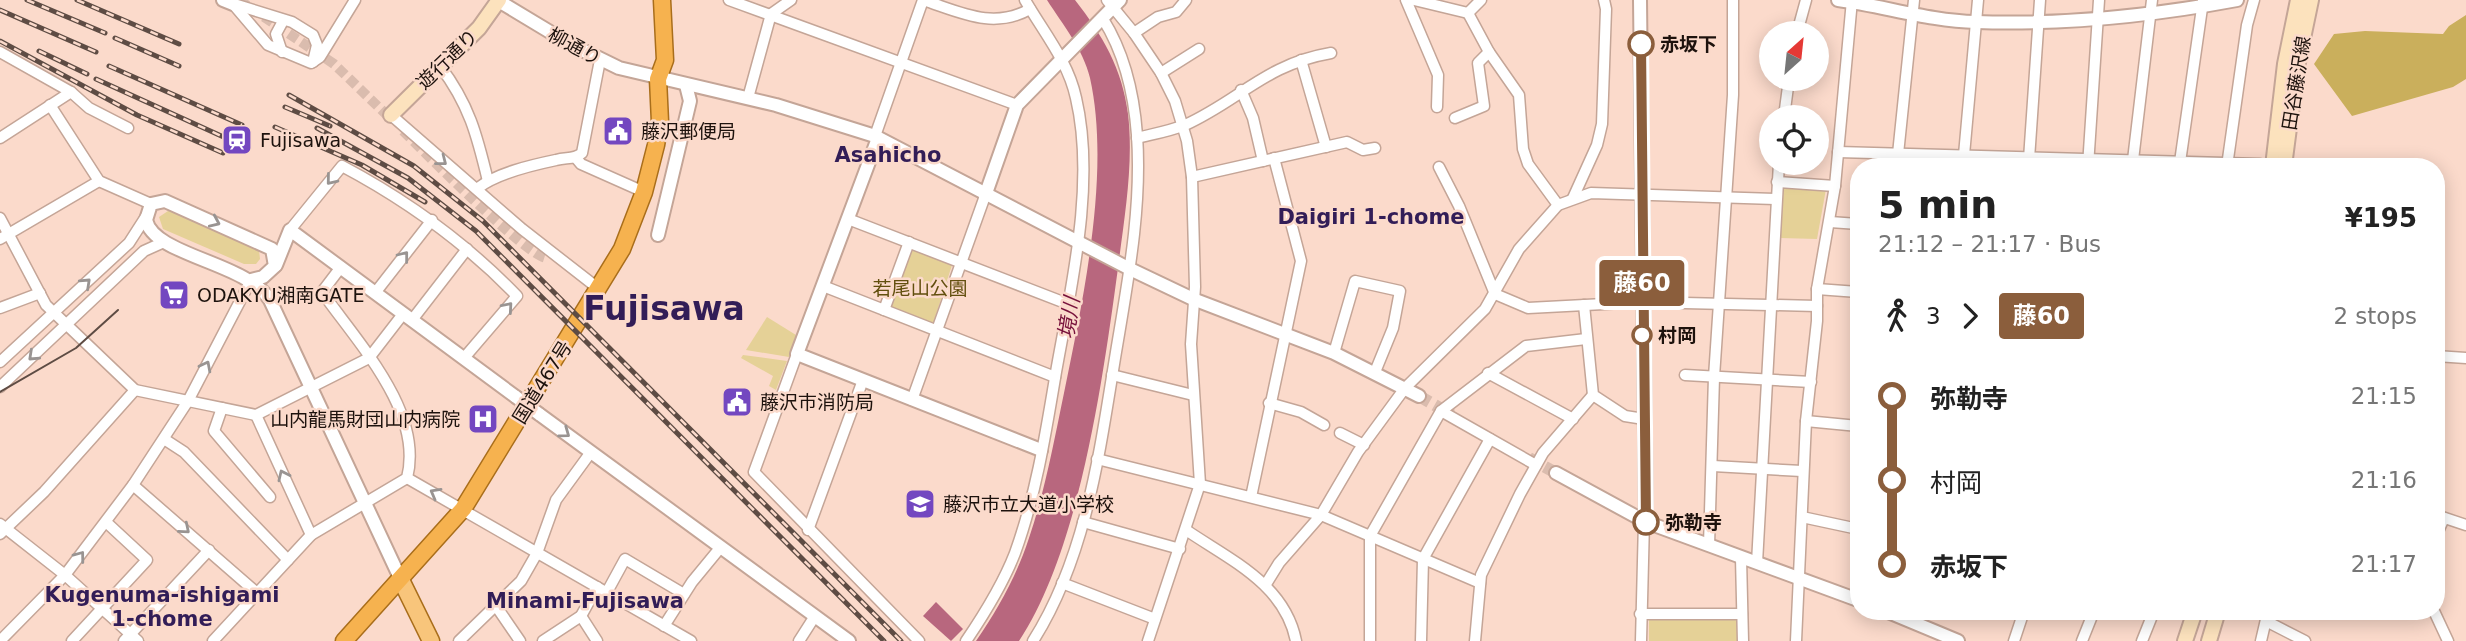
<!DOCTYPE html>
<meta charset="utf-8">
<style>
:root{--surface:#fff;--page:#f6f6f6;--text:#222;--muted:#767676}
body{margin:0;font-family:"DejaVu Sans","Noto Sans JP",sans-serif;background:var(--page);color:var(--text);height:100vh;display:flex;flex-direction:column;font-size:26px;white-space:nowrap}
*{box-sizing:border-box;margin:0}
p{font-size:23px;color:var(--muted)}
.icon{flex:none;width:38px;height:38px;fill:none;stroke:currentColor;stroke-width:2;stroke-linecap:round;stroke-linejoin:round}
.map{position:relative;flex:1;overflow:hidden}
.drawer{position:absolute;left:1850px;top:158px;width:595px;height:462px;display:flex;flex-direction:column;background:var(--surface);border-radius:28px;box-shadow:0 4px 18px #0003}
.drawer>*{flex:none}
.badge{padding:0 14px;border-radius:5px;font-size:24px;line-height:46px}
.needle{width:46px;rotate:27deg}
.tools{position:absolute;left:1759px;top:21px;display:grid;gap:14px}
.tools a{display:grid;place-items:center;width:70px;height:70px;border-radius:50%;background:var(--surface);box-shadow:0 4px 18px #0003;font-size:35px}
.map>.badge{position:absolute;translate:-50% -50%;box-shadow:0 0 0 4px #fff}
.legs{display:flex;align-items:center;gap:10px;height:77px;padding:0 28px;font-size:23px}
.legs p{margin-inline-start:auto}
.summary{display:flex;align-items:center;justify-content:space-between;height:119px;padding:0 28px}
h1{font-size:38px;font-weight:600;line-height:52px}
ul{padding:0 28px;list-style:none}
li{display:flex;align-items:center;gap:24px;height:84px;font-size:26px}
li i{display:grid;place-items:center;width:10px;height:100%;margin:0 9px;background:currentColor}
li i::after{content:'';width:18px;height:18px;margin:-9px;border:5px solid;border-radius:50%;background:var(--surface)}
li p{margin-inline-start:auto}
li:first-child i{background:linear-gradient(#0000 50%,currentColor 0)}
li:last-child i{background:linear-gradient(currentColor 50%,#0000 0)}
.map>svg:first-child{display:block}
</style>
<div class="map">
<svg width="2466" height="641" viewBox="0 0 2466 641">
<rect width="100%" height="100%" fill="#fbdacb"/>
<g fill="#e5d197">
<polygon points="1783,186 1826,189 1817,239 1780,238"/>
<polygon points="171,209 259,250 260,259 256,264 244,264 163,229 159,217"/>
<polygon points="911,246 953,262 931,330 887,313"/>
<polygon points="767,317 796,335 789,357 746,350"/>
<polygon points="743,355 787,361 776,390 769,386 773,376 741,358"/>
<polygon points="1737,616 1737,641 1649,641 1649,617"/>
</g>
<polygon fill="#caaf5c" points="2466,15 2466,79 2453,87 2352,116 2314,64 2334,34 2365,31 2443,34 2449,26"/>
<g fill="#b8677e">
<path d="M1047,0H1075C1103,36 1122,68 1128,114C1134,164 1124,219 1118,268C1103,378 1080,549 1019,641H976C998,609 1017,575 1029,538C1045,491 1054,441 1064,393C1083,300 1111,172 1090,78C1083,49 1063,25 1047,0Z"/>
<polygon points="936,602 963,629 951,641 923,616"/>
</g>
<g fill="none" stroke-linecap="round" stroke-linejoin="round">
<g stroke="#dabcae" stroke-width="10" stroke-dasharray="10 5" stroke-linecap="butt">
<polyline points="239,0 334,64 392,120"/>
<path d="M403,131C423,150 529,259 547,258"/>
</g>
<g stroke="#dabcae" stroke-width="12" stroke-dasharray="12 6" stroke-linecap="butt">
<polyline points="1419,396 1452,415"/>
<polyline points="1529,458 1556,473"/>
</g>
<g stroke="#c4a597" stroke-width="13">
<g id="minor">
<polyline points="729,0 1017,105"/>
<polyline points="1107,0 1134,33 1161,73 1175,101 1187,141 1192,177 1195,287 1191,344 1200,484 1148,641"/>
<polyline points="1406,0 1438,75 1437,107"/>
<polyline points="1414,0 1468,13 1481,0"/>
<polyline points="233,4 268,45 311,63 320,57 355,0"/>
<polyline points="234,4 292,22 313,35 317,45 313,62"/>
<polyline points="1468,13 1489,52 1519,95 1523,149 1528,164 1558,205"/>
<polyline points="1134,33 1158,17 1176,12 1186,0"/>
<polyline points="1797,33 1806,0"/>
<polyline points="0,52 71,92 89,108 128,128"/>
<polyline points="282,52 276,34 283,21"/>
<polyline points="1301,60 1326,147"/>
<path d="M440,66C469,104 477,135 488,181"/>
<polyline points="1161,73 1199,49"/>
<polyline points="1241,90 1253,118 1263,161"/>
<polyline points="748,98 771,14 791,0"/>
<polyline points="50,105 99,181 151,204"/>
<polyline points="391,115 522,229 599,289"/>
<polyline points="1784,117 1789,79"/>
<polyline points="1455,118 1484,106 1478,63 1489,52"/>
<path d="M875,136L923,0C960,12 993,30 1030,9"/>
<polyline points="0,138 71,92"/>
<path d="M1137,138C1153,134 1170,131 1185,125C1240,100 1266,64 1331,53"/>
<polyline points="1838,152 2260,164"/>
<polyline points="1898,154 1914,0"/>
<polyline points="576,158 581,164 644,192"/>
<polyline points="2029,159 2040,0"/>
<polyline points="2133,160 2152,0"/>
<polyline points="2180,162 2203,1"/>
<polyline points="1963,166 1978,0"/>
<polyline points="2088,166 2099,0"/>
<polyline points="2227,166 2247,25 2254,0"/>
<polyline points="1439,167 1459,206 1495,294 1528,308 1642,302 1817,306"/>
<polyline points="1192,177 1347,142 1363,150 1375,148"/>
<polyline points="1777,182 1835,186"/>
<path d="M478,188C497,173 532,165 556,160C567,157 574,160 582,153L600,60"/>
<polyline points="1573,198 1597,145 1602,124 1606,9 1604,0"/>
<polyline points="0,218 46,305 135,390 256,415 369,358 403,314"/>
<polyline points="848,219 1068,304"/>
<polyline points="1830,222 1858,224"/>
<path d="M290,230L342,166C408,201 465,242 517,296L464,358"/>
<polyline points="0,239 99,181"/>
<polyline points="823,286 1055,377"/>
<polyline points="1817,289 1858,292"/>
<polyline points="375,293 432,220"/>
<polyline points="1584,305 1593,395 1625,416 1644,419"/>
<polyline points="0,308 40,293"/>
<polyline points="884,310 909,242"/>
<polyline points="412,320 467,249"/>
<polyline points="1334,353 1355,281 1400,291 1393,328 1375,372"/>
<polyline points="797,354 754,472 919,641"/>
<polyline points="2436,356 2466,358"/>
<polyline points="0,362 129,243 147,215"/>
<polyline points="1488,373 1573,419"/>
<polyline points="1112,375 1193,395"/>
<polyline points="1685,375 1811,382"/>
<polyline points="0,387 144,251 164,242"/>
<polyline points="912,400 985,196"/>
<polyline points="1269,403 1301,412 1324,425"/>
<polyline points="222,408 214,431 270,497"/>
<polyline points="1441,411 1536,465"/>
<polyline points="256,415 311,535"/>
<polyline points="1806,421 1858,426"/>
<polyline points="1340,433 1364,445"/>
<polyline points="164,439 184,452 288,560"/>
<polyline points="1097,459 1321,515 1480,583"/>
<polyline points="1713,466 1802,471"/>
<polyline points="407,478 691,641"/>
<polyline points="133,485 257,593"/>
<polyline points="1251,497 1301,261 1274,158"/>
<polyline points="2436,515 2466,525"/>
<polyline points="1802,517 1858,529"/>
<polyline points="1083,522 1180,549"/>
<polyline points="0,524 65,575 138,641"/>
<polyline points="808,530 863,380"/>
<path d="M1186,530C1230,560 1285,584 1296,641"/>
<polyline points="0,534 44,492 135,390"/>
<polyline points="2436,536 2444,518"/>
<polyline points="1709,545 1714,377 1733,95 1733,0"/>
<polyline points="1741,558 1743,641"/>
<polyline points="1757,563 1779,163"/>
<polyline points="1062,583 1155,619"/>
<polyline points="1266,584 1279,563 1321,515 1358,452 1405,388 1485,309 1519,249 1558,205 1591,193 1775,199"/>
<polyline points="607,592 625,559 684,594"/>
<polyline points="496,606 520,641"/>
<polyline points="2434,611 2448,641"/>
<polyline points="1640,614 1742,614"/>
<polyline points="581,616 597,641"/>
<polyline points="2266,621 2305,641"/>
<polyline points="664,626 692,582 720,548"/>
<polyline points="0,641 65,575 133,485 188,401 251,280"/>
<polyline points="72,641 147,560 106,522"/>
<polyline points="124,641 209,550"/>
<path d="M213,641L311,535L407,478C424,412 358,343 322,292L341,267"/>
<polyline points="459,641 521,581 537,553 556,500 591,452"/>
<polyline points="543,641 581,616 597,587"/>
<polyline points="799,641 815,616"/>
<path d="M966,641C985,613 1003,584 1015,553C1036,495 1046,432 1056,372C1071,287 1096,183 1076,98C1068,61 1044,33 1025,0"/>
<path d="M1033,641C1087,556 1100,449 1116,352C1128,280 1142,208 1137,135C1134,94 1125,54 1103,19"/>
<polyline points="1370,641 1370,536 1441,411 1526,346 1586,339"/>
<polyline points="1421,641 1423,559 1490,439"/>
<polyline points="1475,641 1481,575 1520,494 1543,453 1593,395"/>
<polyline points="1641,641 1644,521"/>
<polyline points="1796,641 1806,421 1817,321 1817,289 1835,186 1852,0"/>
<polyline points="2014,641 2024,611"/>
<polyline points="2082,641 2094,611"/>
<polyline points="2142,641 2154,611"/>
<polyline points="2261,641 2268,611"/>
</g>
</g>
<g stroke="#c4a597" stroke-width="16">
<g id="tertiary">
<polyline points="223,0 233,4"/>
<polyline points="497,0 570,44 619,68 776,105 875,136 1130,269 1193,299 1334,353 1419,396"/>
<polyline points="1640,0 1646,522"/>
<path d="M1838,0C1884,6 1930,21 1976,22C2064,25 2151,16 2237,0"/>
<polyline points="878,138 797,354 1041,450"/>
<polyline points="985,196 1017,105 1120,0"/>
<polyline points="658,235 690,101 686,85"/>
<polyline points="276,265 290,230 516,397"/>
<path d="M251,280L263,277L275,266L272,249L165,201L151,204L146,220C154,256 246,262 270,300L401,580"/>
<polyline points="539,414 849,641"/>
<polyline points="1556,473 1646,522 1858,600"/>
<polyline points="1886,611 1958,641"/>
</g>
</g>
<g stroke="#c4a597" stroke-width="18">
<g id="secondary">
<polyline points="391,115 479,28 499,0"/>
<polyline points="2273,166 2285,64 2298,0"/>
<polyline points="2284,166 2297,67 2311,0"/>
<polyline points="2185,641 2195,611"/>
<polyline points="2209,641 2218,611"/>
</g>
</g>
<g stroke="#a96e1b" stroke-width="19">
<polyline id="primary" points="401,580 431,641"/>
</g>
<g stroke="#a96e1b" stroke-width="19">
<polyline id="trunk" points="344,641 463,509 622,249 644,192 656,145 660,122 658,79 665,60 662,0"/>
</g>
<use href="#minor" stroke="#fff" stroke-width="10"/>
<use href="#tertiary" stroke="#fff" stroke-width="12"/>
<use href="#secondary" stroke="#fce2bd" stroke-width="14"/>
<use href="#primary" stroke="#f8c57b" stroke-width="16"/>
<use href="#trunk" stroke="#f6b24f" stroke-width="16"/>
<polyline stroke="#5e4c44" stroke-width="2" points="0,392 76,348 118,310"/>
<g stroke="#5e4c44" stroke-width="5">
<g id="rail">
<polyline points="27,0 105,33"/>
<polyline points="77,0 179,44"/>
<polyline points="0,10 96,52"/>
<polyline points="115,38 179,66"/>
<polyline points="0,41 137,115 223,153"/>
<polyline points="39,51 87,74"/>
<polyline points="109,66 242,125"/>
<polyline points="96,79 228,139"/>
<polyline points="289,95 414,166 483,221 901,641"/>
<polyline points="285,107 330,126"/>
<polyline points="275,127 362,165 425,202"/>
<polyline points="317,128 408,178 476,231 884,641"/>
</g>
</g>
<use href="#rail" stroke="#fbdacb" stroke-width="2.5" stroke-dasharray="8" stroke-linecap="butt"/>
<g stroke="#c4a597" stroke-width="16" stroke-linecap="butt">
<polyline id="tertiary-bridge" points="516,397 539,414"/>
</g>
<use href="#tertiary-bridge" stroke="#fff" stroke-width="12"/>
</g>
<defs><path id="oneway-chevron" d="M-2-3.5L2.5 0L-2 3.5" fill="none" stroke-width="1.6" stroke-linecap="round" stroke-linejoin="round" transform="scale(1.75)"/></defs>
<g stroke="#999492">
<use href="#oneway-chevron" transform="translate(442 161) rotate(38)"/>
<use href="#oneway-chevron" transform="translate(331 180) rotate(129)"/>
<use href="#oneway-chevron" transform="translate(215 222) rotate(24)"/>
<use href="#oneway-chevron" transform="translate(404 256) rotate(-52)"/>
<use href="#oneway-chevron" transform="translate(86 283) rotate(-43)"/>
<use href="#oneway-chevron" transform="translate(508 307) rotate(-49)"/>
<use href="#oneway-chevron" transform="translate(33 356) rotate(137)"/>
<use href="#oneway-chevron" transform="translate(206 366) rotate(-63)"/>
<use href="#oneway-chevron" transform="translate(565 433) rotate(36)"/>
<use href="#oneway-chevron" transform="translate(283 475) rotate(-115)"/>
<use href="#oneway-chevron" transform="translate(435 493) rotate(-151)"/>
<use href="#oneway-chevron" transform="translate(185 529) rotate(40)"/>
<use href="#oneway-chevron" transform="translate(80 556) rotate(-53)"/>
</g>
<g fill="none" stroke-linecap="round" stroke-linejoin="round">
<g stroke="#fff" stroke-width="16">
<polyline id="line-1" points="1641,44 1646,522"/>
</g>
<use href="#line-1" stroke="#8b5e3c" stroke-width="10"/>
</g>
<defs>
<g id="civic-square" transform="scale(1.575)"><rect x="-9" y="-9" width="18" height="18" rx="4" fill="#7347c0" stroke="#fbdacb"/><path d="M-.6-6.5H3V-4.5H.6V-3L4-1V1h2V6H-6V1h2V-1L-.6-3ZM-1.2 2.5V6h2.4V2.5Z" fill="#fff"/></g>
<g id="station-square" transform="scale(1.575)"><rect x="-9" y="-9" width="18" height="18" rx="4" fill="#7347c0" stroke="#fbdacb"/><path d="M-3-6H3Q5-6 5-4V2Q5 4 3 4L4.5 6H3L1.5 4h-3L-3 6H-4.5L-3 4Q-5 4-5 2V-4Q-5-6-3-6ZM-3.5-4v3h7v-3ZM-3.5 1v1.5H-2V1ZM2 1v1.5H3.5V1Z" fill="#fff"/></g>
<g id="supermarket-square" transform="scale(1.575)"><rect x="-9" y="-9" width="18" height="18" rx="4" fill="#7347c0" stroke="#fbdacb"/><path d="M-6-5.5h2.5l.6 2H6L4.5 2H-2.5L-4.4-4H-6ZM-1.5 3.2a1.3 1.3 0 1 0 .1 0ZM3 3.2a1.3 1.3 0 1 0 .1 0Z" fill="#fff"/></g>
<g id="hospital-square" transform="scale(1.575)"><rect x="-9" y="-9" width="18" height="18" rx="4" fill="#7347c0" stroke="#fbdacb"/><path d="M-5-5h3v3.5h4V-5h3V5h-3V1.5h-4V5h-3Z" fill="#fff"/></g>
<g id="school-square" transform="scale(1.575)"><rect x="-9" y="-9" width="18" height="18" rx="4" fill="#7347c0" stroke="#fbdacb"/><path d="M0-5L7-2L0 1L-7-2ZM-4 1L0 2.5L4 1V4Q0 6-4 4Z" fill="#fff"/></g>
</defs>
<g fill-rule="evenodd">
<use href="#civic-square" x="618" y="131"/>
<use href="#station-square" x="237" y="140"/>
<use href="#supermarket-square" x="174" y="295"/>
<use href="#civic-square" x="737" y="402"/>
<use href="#hospital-square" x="483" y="419"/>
<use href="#school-square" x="920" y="504"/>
</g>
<g fill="#fff" stroke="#8b5e3c" stroke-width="3.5">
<circle cx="1641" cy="44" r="12"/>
<circle cx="1642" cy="335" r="9"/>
<circle cx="1646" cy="522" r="12"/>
</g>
<g text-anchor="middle" stroke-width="5" stroke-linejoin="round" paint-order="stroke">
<g font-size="19" font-weight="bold" fill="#1d120d" stroke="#fbdacb" text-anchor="start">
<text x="1660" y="51">赤坂下</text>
<text x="1658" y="342">村岡</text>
<text x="1665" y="529">弥勒寺</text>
</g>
<g font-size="19" fill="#1d120d" stroke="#fbdacb">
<text transform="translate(575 46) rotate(28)" y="7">柳通り</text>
<text transform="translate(447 59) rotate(-44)" y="7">遊行通り</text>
<text transform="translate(2296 83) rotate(-81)" y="7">田谷藤沢線</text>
<text transform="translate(542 382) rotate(-58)" y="7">国道467号</text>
</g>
<g font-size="19" fill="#1d120d" stroke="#fbdacb" text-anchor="start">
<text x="641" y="138">藤沢郵便局</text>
<text x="260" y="147">Fujisawa</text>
<text x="197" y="302">ODAKYU湘南GATE</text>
<text x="760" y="409">藤沢市消防局</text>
<text x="460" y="426" text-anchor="end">山内龍馬財団山内病院</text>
<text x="943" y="511">藤沢市立大道小学校</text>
</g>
<g font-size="19" fill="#624f0e" stroke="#fbdacb">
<text x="920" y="295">若尾山公園</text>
</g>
<g font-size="21" font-weight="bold" fill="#321d57" stroke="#fbdacb">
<text x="888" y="162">Asahicho</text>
<text x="1371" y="224">Daigiri 1-chome</text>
<text x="162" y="602">Kugenuma-ishigami<tspan x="162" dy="24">1-chome</tspan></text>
<text x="585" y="608">Minami-Fujisawa</text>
</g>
<g font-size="21" font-style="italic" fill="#78123c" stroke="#fbdacb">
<text transform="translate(1069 318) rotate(-81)" y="7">境川</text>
</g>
<g font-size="33" font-weight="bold" fill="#321d57" stroke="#fbdacb">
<text x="664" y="320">Fujisawa</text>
</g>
</g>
</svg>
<div class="tools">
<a><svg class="needle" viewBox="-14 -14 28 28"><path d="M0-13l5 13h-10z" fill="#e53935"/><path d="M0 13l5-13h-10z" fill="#767676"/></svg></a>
<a><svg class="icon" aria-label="locate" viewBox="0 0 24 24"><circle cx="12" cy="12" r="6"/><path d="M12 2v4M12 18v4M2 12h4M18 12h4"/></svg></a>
</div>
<b class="badge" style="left:1642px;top:283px;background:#8b5e3c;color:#fff">藤60</b>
<section class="drawer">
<div class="summary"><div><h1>5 min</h1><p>21:12 – 21:17 · Bus</p></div><b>¥195</b></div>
<div class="legs"><svg class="icon" aria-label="walk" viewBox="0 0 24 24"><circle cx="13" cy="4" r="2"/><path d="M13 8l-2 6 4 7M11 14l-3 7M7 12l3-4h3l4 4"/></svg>3<svg class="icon" aria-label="forward" viewBox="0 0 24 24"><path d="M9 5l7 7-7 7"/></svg><b class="badge" style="background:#8b5e3c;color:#fff">藤60</b><p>2 stops</p></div>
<ul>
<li><i style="color:#8b5e3c"></i><b>弥勒寺</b><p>21:15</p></li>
<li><i style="color:#8b5e3c"></i><span>村岡</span><p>21:16</p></li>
<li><i style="color:#8b5e3c"></i><b>赤坂下</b><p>21:17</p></li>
</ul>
</section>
</div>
